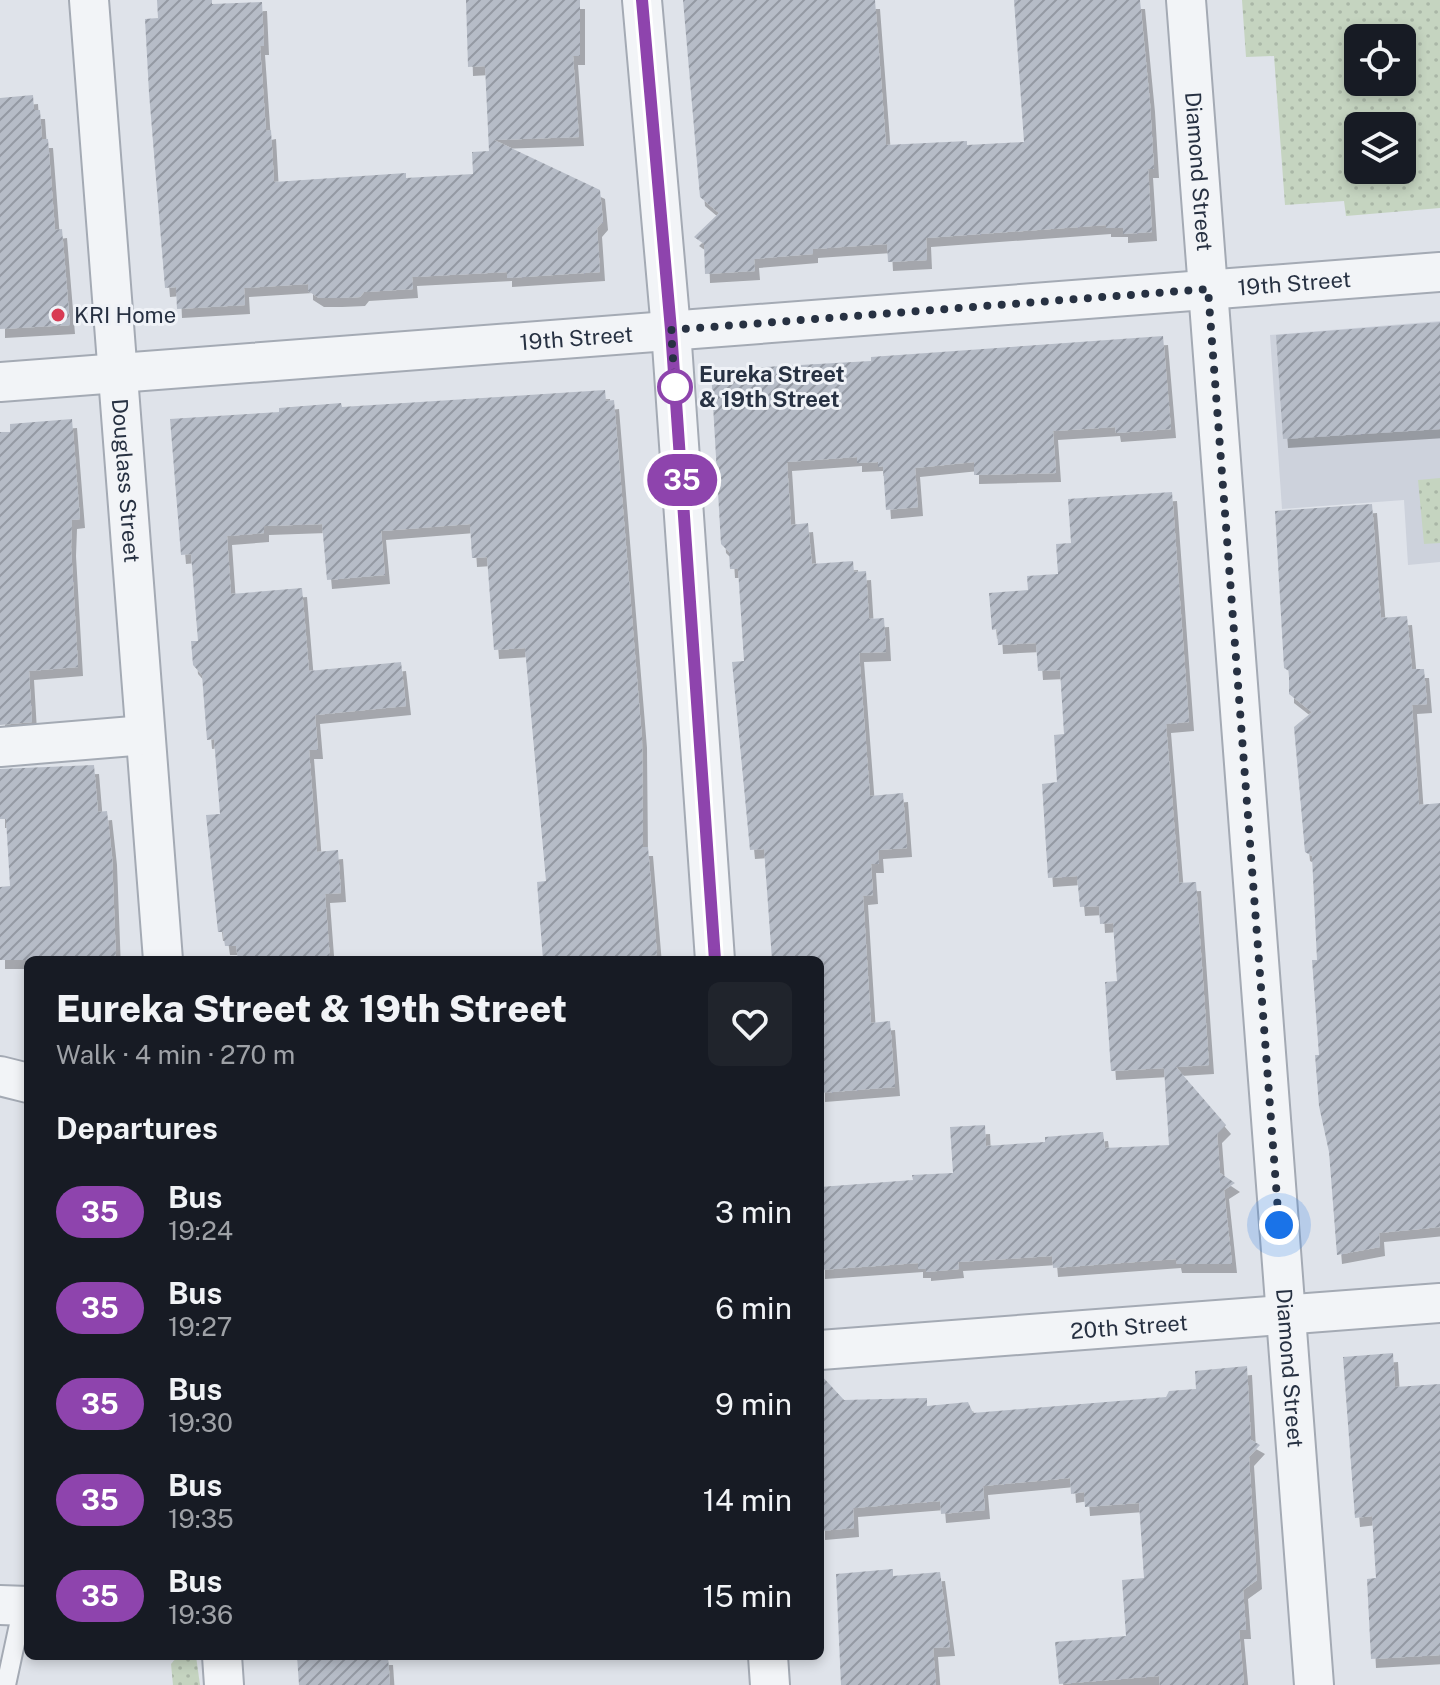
<!DOCTYPE html>
<meta charset="utf-8">
<style>
:root{--surface:#171b24;--page:#20242c;--text:#f1f3f6;--muted:#9ea1a6}
body{margin:0;font-family:"Public Sans",sans-serif;background:var(--page);color:var(--text);height:100vh;display:flex;flex-direction:column;font-size:30px;white-space:nowrap}
*{box-sizing:border-box;margin:0}
p{font-size:26px;color:var(--muted)}
.icon{flex:none;width:44px;height:44px;fill:none;stroke:currentColor;stroke-width:2;stroke-linecap:round;stroke-linejoin:round}
.map{position:relative;flex:1;overflow:hidden}
.drawer{position:absolute;left:24px;top:956px;width:800px;height:704px;display:flex;flex-direction:column;background:var(--surface);border-radius:12px;box-shadow:0 4px 12px #0003}
.drawer>*{flex:none}
.badge{padding:0 16px;border-radius:26px;font-size:28px;line-height:52px}
.buttons{position:absolute;left:1344px;top:24px;display:grid;gap:16px}
.buttons a{display:grid;place-items:center;width:72px;height:72px;border-radius:12px;background:var(--surface);box-shadow:0 4px 12px #0003;font-size:40px}
.you{position:absolute;width:40px;height:40px;margin:-20px;border:6px solid #fff;border-radius:50%;background:#1a73e8;box-shadow:0 0 0 12px #1a73e833}
.map>.badge{position:absolute;translate:-50% -50%;box-shadow:0 0 0 4px #fff}
h2{padding:0 32px;font-size:30px;line-height:72px}
.round{display:grid;place-items:center;flex:none;width:84px;height:84px;border-radius:12px;background:var(--page)}
.overview{display:flex;align-items:center;justify-content:space-between;height:136px;padding:0 32px}
h1{font-size:38px;font-weight:800;line-height:60px}
ul{padding:0;list-style:none}
li{display:flex;align-items:center;gap:24px;height:96px;padding:0 32px}
li div{flex:1}
li b{display:block;font-size:30px}
li em{font-style:normal}
li .badge{min-width:88px;font-weight:700;text-align:center}
.map>svg:first-child{display:block}
</style>
<div class="map">
<svg width="1440" height="1685" viewBox="0 0 1440 1685">
<defs>
<pattern id="park-dots" width="8" height="8" patternUnits="userSpaceOnUse" patternTransform="scale(2)"><rect width="8" height="8" fill="#c5d4c0"/><path d="M2 2h.1M6 6h.1" fill="none" stroke="#a9b6a6" stroke-width="1.8" stroke-linecap="round"/></pattern>
<pattern id="building-hatch" width="6" height="6" patternUnits="userSpaceOnUse" patternTransform="scale(2)"><rect width="6" height="6" fill="#b6bcc7"/><path d="M-1 1l2-2M0 6l6-6M5 7l2-2" fill="none" stroke="#9499a3"/></pattern>
<filter id="shadow"><feDropShadow dx="5" dy="9" stdDeviation="0" flood-color="#0004"/></filter>
</defs>
<rect width="100%" height="100%" fill="#dfe3ea"/>
<polygon fill="#cdd2dc" points="1440,321 1440,562 1408,565 1404,500 1282,509 1270,335"/>
<g fill="url(#park-dots)" fill-rule="evenodd">
<path d="M1242,0H1440V208L1346,216L1344,201L1285,205L1274,56L1246,57ZM1358,38H1402V82H1358ZM1358,126H1402V170H1358Z"/>
<polygon points="1440,478 1440,543 1424,544 1418,480"/>
<polygon points="178,1656 196,1656 200,1685 173,1685 171,1664"/>
</g>
<g fill="url(#building-hatch)" filter="url(#shadow)">
<polygon points="157,0 212,0 212,4 262,2 264,46 260,46 266,131 271,130 274,182 406,173 406,178 473,174 472,152 489,151 485,66 468,67 466,0 580,0 580,56 573,56 579,137 494,140 600,190 603,221 597,228 600,272 507,278 507,272 412,277 413,289 364,292 360,297 337,298 319,298 308,291 308,284 244,288 245,305 177,309 176,287 165,288 149,93 145,19 158,18"/>
<polygon points="683,0 875,0 886,145 967,141 967,145 1024,142 1014,0 1140,0 1150,103 1154,169 1148,169 1152,232 1123,234 1123,228 1106,228 1106,225 926,238 927,260 888,262 887,244 842,247 813,249 813,254 754,259 755,271 705,274 704,244 694,237 719,213 700,197"/>
<polygon points="33,95 34,110 40,110 42,139 48,139 55,230 62,229 70,325 0,329 0,98"/>
<polygon points="1440,322 1440,429 1283,439 1276,335"/>
<polygon points="1163,336 1171,429 1116,433 1115,427 1053,431 1056,473 974,475 974,462 915,468 918,507 886,510 883,466 878,467 878,462 857,463 857,457 787,462 791,525 808,523 812,564 853,561 854,572 866,571 869,619 884,618 886,652 859,653 870,796 903,793 907,848 878,850 879,864 871,864 873,895 863,896 871,1023 890,1021 895,1087 820,1093 820,960 772,960 764,849 750,850 732,662 744,661 738,569 730,569 729,552 721,544 711,370 871,361 871,357"/>
<polygon points="605,390 606,401 614,400 642,739 643,847 648,847 657,955 642,956 642,960 543,960 537,882 546,881 525,648 494,650 487,557 472,558 470,524 381,531 385,575 327,580 322,524 264,526 264,533 227,536 231,594 302,588 309,671 401,662 406,706 315,715 318,750 309,750 317,852 338,850 341,893 325,894 330,960 238,960 236,946 225,946 223,932 218,932 206,815 220,814 214,739 207,740 202,675 193,665 191,641 198,641 191,554 181,555 170,419 279,412 279,408 341,403 342,407"/>
<polygon points="72,419 80,519 72,520 71,547 78,667 29,671 32,722 0,725 0,432 10,432 10,424"/>
<polygon points="1172,492 1189,722 1166,724 1179,883 1196,882 1209,1065 1176,1067 1226,1125 1217,1134 1220,1173 1235,1183 1224,1190 1232,1264 1177,1264 1176,1259 1053,1268 1052,1256 958,1262 959,1269 926,1272 926,1269 918,1269 918,1263 820,1270 820,1187 913,1180 912,1175 953,1173 950,1127 985,1125 986,1146 1045,1142 1045,1137 1103,1132 1105,1148 1169,1145 1164,1068 1111,1071 1105,982 1117,981 1113,923 1100,924 1099,906 1080,907 1077,876 1048,878 1042,784 1057,782 1054,735 1064,734 1060,670 1038,671 1036,643 998,645 997,629 992,630 989,593 1028,590 1027,576 1058,574 1056,544 1071,543 1068,499"/>
<polygon points="1372,504 1381,618 1407,616 1412,669 1424,669 1427,704 1412,705 1419,805 1440,803 1440,1227 1379,1233 1380,1247 1337,1255 1329,1152 1319,1106 1315,1055 1319,1055 1312,960 1317,960 1312,856 1305,852 1294,727 1312,712 1289,694 1289,671 1284,668 1275,511"/>
<polygon points="94,765 98,812 107,811 112,856 116,960 0,960 0,887 10,886 6,819 0,819 0,769"/>
<polygon points="1393,1353 1395,1387 1440,1384 1440,1655 1371,1659 1367,1579 1376,1578 1372,1516 1355,1518 1343,1357"/>
<polygon points="1247,1366 1251,1440 1260,1445 1249,1457 1257,1580 1243,1590 1246,1630 1239,1630 1244,1685 1160,1685 1159,1676 1059,1684 1055,1642 1126,1636 1122,1580 1144,1578 1139,1503 1085,1507 1084,1492 1071,1494 1070,1478 983,1486 985,1510 941,1514 940,1501 853,1508 854,1528 820,1531 820,1374 844,1400 927,1398 927,1406 968,1402 973,1413 1166,1397 1169,1391 1196,1389 1195,1371"/>
<polygon points="893,1569 893,1576 940,1572 950,1647 933,1648 936,1685 841,1685 836,1574"/>
<polygon points="297,1656 388,1656 390,1685 299,1685"/>
</g>
<g fill="none" stroke-linecap="round" stroke-linejoin="round">
<g stroke="#a4aab4" stroke-width="22">
<polyline id="lane" points="6,1685 23,1606"/>
</g>
<g stroke="#a4aab4" stroke-width="42">
<g id="street">
<path id="s1" d="M89,0L163,960"/>
<polyline points="642,0 671,330 715,960"/>
<path id="s2" d="M1186,0L1314,1685"/>
<path id="s3" d="M0,382L1440,272"/>
<polyline points="0,747 145,735"/>
<polyline points="0,1076 28,1083"/>
<path id="s4" d="M820,1350L1440,1303"/>
<polyline points="0,1605 28,1606"/>
<polyline points="222,1656 224,1685"/>
<polyline points="768,1656 770,1685"/>
</g>
</g>
<polyline stroke="#bdc1c8" stroke-width="5" stroke-dasharray="6 6" stroke-linecap="butt" points="165,1657 166,1656"/>
<use href="#lane" stroke="#f2f4f7" stroke-width="18"/>
<use href="#street" stroke="#f2f4f7" stroke-width="38"/>
</g>
<g fill="none" stroke-linecap="round" stroke-linejoin="round">
<g stroke="#fff" stroke-width="18">
<polyline id="line" points="642,0 671,330 715,960"/>
</g>
<use href="#line" stroke="#8e44ad" stroke-width="12"/>
<polyline stroke="#273142" stroke-width="8" stroke-dasharray="0 14.4" points="675,387 671,330 1208,289 1279,1225"/>
</g>
<circle fill="#d83b54" stroke="#eff2f7" stroke-width="3" cx="58" cy="315" r="8"/>
<circle fill="#fff" stroke="#8e44ad" stroke-width="4" cx="675" cy="387" r="16"/>
<g text-anchor="middle" stroke-width="6" stroke-linejoin="round" paint-order="stroke">
<g font-size="22" fill="#273142" stroke="#eff2f7">
<text dy="8" stroke="none"><textPath href="#s2" startOffset="172">Diamond Street</textPath></text>
<text dy="8" stroke="none"><textPath href="#s3" startOffset="1298">19th Street</textPath></text>
<text dy="8" stroke="none"><textPath href="#s3" startOffset="578">19th Street</textPath></text>
<text dy="8" stroke="none"><textPath href="#s1" startOffset="482">Douglass Street</textPath></text>
<text dy="8" stroke="none"><textPath href="#s4" startOffset="310">20th Street</textPath></text>
<text dy="8" stroke="none"><textPath href="#s2" startOffset="1372">Diamond Street</textPath></text>
</g>
<g font-size="22" fill="#273142" stroke="#eff2f7" text-anchor="start">
<text x="74" y="323">KRI Home</text>
</g>
<g font-size="22" font-weight="bold" fill="#273142" stroke="#eff2f7" text-anchor="start">
<text x="699" y="382">Eureka Street<tspan x="699" dy="25">&amp; 19th Street</tspan></text>
</g>
</g>
</svg>
<div class="buttons">
<a><svg class="icon" aria-label="locate" viewBox="0 0 24 24"><circle cx="12" cy="12" r="6"/><path d="M12 2v4M12 18v4M2 12h4M18 12h4"/></svg></a>
<a><svg class="icon" aria-label="layers" viewBox="0 0 24 24"><path d="M12 4l9 5-9 5-9-5zM3 14l9 5 9-5"/></svg></a>
</div>
<div class="you" style="left:1279px;top:1225px"></div>
<b class="badge" style="left:682px;top:480px;background:#8e44ad;color:#fff">35</b>
<section class="drawer">
<div class="overview"><div><h1>Eureka Street &amp; 19th Street</h1><p>Walk · 4 min · 270 m</p></div><a class="round"><svg class="icon" aria-label="heart" viewBox="0 0 24 24"><path d="M12 20l-8-8c-3-5 5-10 8-4 3-6 11-1 8 4z"/></svg></a></div>
<h2>Departures</h2>
<ul>
<li><span class="badge" style="background:#8e44ad;color:#fff">35</span><div><b>Bus</b><p>19:24</p></div><em>3 min</em></li>
<li><span class="badge" style="background:#8e44ad;color:#fff">35</span><div><b>Bus</b><p>19:27</p></div><em>6 min</em></li>
<li><span class="badge" style="background:#8e44ad;color:#fff">35</span><div><b>Bus</b><p>19:30</p></div><em>9 min</em></li>
<li><span class="badge" style="background:#8e44ad;color:#fff">35</span><div><b>Bus</b><p>19:35</p></div><em>14 min</em></li>
<li><span class="badge" style="background:#8e44ad;color:#fff">35</span><div><b>Bus</b><p>19:36</p></div><em>15 min</em></li>
</ul>
</section>
</div>
